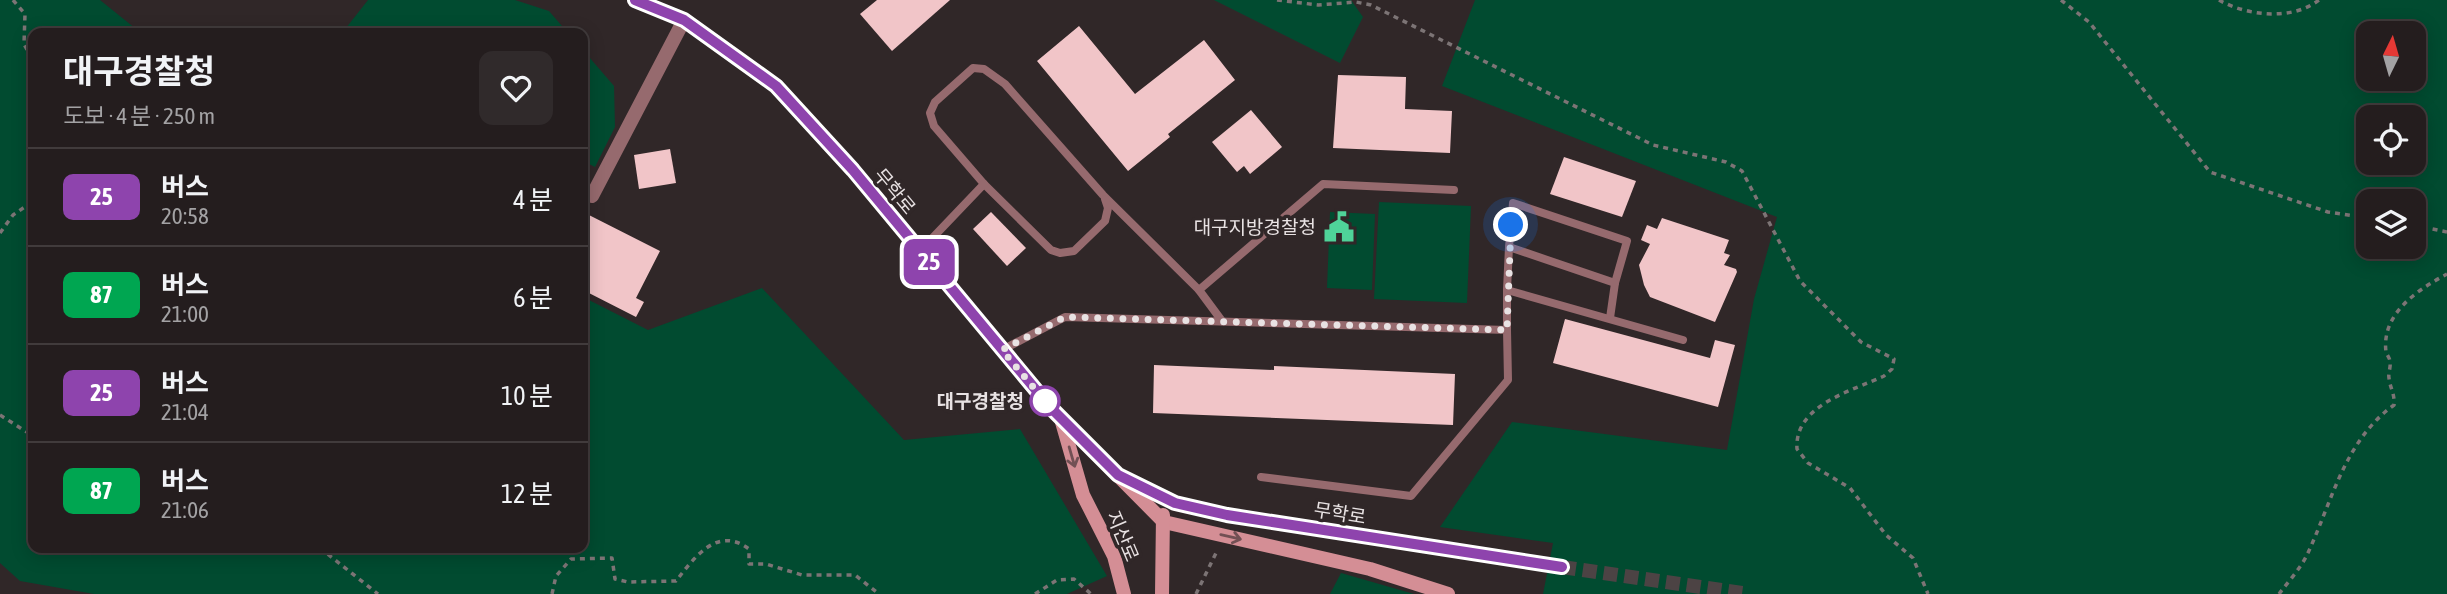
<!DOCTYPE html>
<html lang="ko">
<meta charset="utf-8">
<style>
:root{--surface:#241d1e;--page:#302a2b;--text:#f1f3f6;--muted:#a3a2a4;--line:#413b3c}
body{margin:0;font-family:"Asap Condensed","Noto Sans KR",sans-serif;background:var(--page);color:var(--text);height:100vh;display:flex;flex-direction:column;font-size:26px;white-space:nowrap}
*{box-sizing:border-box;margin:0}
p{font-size:23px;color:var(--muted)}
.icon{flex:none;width:38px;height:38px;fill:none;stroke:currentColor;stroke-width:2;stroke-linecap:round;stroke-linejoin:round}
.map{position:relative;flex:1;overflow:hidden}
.drawer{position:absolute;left:28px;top:28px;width:560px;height:525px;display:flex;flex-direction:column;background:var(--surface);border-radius:14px;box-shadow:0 4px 18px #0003,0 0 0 2px var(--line)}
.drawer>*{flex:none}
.badge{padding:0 14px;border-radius:10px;font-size:24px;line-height:46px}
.needle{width:46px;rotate:5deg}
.fabs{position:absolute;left:2356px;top:21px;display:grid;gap:14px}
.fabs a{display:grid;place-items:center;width:70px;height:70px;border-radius:14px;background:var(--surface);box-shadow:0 4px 18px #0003,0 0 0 2px var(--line);font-size:35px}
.you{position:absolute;width:35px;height:35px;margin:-18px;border:5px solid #fff;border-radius:50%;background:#1a73e8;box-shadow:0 0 0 10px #1a73e833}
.map>.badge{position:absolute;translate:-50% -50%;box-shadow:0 0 0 4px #fff}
.round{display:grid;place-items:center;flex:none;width:74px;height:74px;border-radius:14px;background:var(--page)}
.headline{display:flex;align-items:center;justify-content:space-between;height:119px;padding:0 35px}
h1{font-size:33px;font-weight:700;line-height:52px}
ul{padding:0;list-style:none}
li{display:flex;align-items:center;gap:21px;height:98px;padding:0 35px;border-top:2px solid var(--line)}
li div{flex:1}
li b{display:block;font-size:26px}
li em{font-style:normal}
li .badge{min-width:77px;font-weight:700;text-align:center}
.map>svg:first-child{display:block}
</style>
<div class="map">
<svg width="2447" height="594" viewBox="0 0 2447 594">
<rect width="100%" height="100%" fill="#302728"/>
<g fill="#014b30" fill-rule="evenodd">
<polygon points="0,0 100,0 141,33 33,33 33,548 583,548 583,297 648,330 762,288 904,440 1020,429 1107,576 1067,594 94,594 20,581 0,563"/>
<polygon points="368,0 515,0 549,11 568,33 342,33"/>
<polygon points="1214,0 1351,0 1363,17 1340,63"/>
<path d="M1475,0H2447V594H1543L1553,543L1440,527L1512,422L1727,450L1754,299L1777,217L1442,86ZM2368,33H2413V79H2368ZM2368,117H2413V163H2368ZM2368,201H2413V247H2368Z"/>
<polygon points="583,50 614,86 615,127 595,167 583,161"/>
<polygon points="1379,202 1471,206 1467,303 1374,299"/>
<polygon points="1330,212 1375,214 1372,290 1327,288"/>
<polygon points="1341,573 1414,594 1330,594"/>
</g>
<g fill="#f1c5c8">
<polygon points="877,0 950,0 892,51 860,14"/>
<polygon points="1079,26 1135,94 1204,40 1235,80 1168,134 1170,137 1128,171 1037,61"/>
<polygon points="1338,75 1406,77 1405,109 1452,111 1450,153 1333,148"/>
<polygon points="1251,110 1282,147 1250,174 1244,166 1237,172 1212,142"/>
<polygon points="670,149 676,183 639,189 634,155"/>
<polygon points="1564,157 1636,181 1622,217 1550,194"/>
<polygon points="583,212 660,251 636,298 644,302 636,317 583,290"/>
<polygon points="991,212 1026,248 1007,266 973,229"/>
<polygon points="1662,218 1729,240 1724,253 1730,255 1724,265 1736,269 1737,272 1715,322 1650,297 1644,285 1639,265 1650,244 1641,240 1647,225 1657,229"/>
<polygon points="1565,319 1710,358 1715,340 1735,345 1718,407 1553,363"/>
<polygon points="1154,365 1274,370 1274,366 1455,374 1453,425 1153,413"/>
</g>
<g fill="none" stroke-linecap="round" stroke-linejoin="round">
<polyline stroke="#4c4344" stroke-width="14" stroke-dasharray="14 7" stroke-linecap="butt" points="1562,567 1749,594"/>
<g stroke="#7c7475" stroke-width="3.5" stroke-dasharray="5 5" stroke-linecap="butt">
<polyline points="13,0 25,14 24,44 33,61"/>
<path d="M1277,0L1318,5L1356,2L1371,5L1653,145L1726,162L1742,171L1800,281L1861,342L1894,359L1892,369L1884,376C1852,391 1794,405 1797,449L1808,463L1850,488L1886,535L1913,558L1928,594"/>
<polyline points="2061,0 2089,22 2210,172 2328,212 2368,218"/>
<path d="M2219,0C2247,16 2292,21 2319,0"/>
<polyline points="33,171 30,176 33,186"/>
<polyline points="2413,225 2447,232"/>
<polyline points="0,233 13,215 32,202 33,197"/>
<polyline points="0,415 33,436"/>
<polyline points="320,548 378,594"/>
<path d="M552,594L556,576L571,559L612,558L615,579L628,582L676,581C694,558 717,525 749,549V564H766L802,575H855L879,594"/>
<polyline points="1035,594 1057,580 1074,579 1091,594"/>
<polyline points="1196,594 1218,549"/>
<path d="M2279,594C2288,582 2300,569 2307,555C2332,502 2344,441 2394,405C2395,394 2390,388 2389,378C2388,373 2391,367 2390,362C2390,358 2387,355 2386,352C2381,313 2419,289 2447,274"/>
</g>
<g stroke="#966a6e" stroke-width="8">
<polyline points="984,184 934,126 930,113 935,102 973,68 984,69 1005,84 1103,195 1199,290"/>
<polyline points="1509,247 1513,203 1627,241 1615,283"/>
<polyline points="920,251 984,184 1051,250 1060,253 1074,251 1105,221 1108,208 1105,199"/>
<polyline points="1507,290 1509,247 1615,283 1610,318"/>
<polyline points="1222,321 1199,290 1323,184 1454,190"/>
<polyline points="1507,330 1507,290 1683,340"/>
<polyline points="1002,350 1065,317 1507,330 1508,380 1411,496 1261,477"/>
</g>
<polyline stroke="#966a6e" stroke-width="14" points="592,196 684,20"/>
<g stroke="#d48e95" stroke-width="14">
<polyline points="635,0 684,20 776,86 853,170 1051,408 1164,522 1370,569 1448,594"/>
<polyline points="1062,422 1083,495 1114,556 1124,594"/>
<polyline points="1128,481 1175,503 1227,515 1562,567"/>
<polyline points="1162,594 1163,515"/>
</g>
</g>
<defs><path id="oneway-shaft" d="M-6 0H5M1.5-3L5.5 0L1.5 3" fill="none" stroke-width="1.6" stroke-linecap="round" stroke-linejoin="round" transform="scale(1.75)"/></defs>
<g stroke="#725054">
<use href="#oneway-shaft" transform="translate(1072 457) rotate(74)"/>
<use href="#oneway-shaft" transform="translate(1231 537) rotate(13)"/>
</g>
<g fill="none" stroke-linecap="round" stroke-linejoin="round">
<g stroke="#fff" stroke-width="16">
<polyline id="line" points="635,0 684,20 776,86 853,170 1051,408 1118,475 1175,503 1227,515 1562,567"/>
</g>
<use href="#line" stroke="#8e44ad" stroke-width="10"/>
<polyline stroke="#e8e2e3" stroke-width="7" stroke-dasharray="0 12.6" points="1045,401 1051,408 1002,350 1065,317 1507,330 1511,225"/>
</g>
<defs>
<g id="civic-bare" transform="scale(2.415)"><path d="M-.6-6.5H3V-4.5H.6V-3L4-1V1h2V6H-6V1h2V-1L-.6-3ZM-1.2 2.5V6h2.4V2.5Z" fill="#4fd399" stroke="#302728" stroke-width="2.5" paint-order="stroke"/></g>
</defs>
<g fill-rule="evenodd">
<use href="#civic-bare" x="1339" y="227"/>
</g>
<circle fill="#fff" stroke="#8e44ad" stroke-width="3.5" cx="1045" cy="401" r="14"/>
<g text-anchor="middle" stroke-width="7" stroke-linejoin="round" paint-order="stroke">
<g font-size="19" fill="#e8e2e3" stroke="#302728">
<text transform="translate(895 191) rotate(50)" y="7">무학로</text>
<text transform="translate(1340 513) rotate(9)" y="7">무학로</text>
<text transform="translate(1123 536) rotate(67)" y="7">지산로</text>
</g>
<g font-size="19" fill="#e8e2e3" stroke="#302728" text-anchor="end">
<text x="1316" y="234">대구지방경찰청</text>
</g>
<g font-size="19" font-weight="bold" fill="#e8e2e3" stroke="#302728" text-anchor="end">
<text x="1024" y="408">대구경찰청</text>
</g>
</g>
</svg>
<div class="fabs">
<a><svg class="needle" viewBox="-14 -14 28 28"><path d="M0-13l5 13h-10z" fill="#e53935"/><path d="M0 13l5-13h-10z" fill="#a3a2a4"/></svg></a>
<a><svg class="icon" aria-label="locate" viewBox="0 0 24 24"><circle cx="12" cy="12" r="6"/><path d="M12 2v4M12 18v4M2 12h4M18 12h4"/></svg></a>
<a><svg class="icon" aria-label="layers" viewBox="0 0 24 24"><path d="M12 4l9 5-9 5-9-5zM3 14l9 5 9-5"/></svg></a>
</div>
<div class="you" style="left:1511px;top:225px"></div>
<b class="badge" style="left:929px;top:262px;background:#8e44ad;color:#fff">25</b>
<section class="drawer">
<div class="headline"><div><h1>대구경찰청</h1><p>도보 · 4 분 · 250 m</p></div><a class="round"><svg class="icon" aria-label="heart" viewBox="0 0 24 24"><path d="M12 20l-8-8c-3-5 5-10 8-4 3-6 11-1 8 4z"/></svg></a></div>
<ul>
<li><span class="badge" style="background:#8e44ad;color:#fff">25</span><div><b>버스</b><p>20:58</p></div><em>4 분</em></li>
<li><span class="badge" style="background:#00a651;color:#fff">87</span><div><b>버스</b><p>21:00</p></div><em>6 분</em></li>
<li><span class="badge" style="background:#8e44ad;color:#fff">25</span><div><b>버스</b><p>21:04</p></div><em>10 분</em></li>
<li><span class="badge" style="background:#00a651;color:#fff">87</span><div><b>버스</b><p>21:06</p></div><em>12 분</em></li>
</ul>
</section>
</div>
